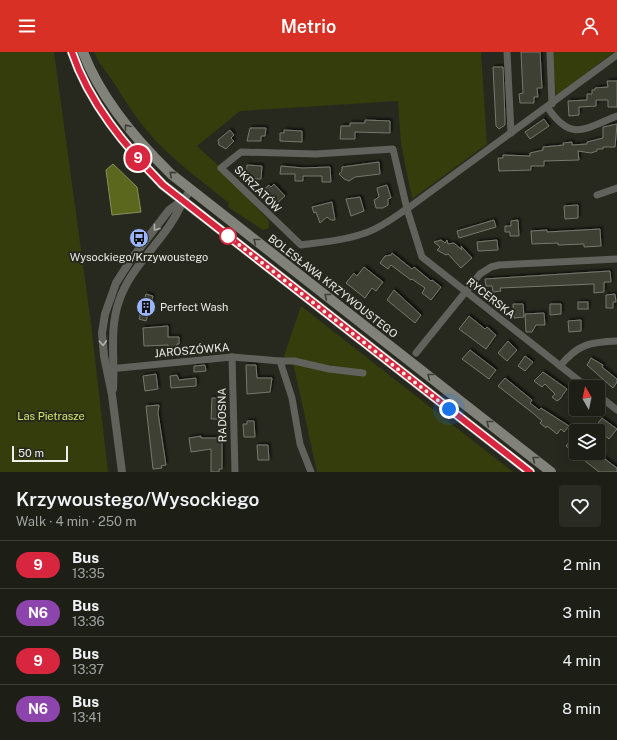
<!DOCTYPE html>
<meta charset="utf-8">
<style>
:root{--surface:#1d1f16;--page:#2a2c23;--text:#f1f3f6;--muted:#a0a2a1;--line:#3b3d35;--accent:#d93025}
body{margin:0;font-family:"Public Sans",sans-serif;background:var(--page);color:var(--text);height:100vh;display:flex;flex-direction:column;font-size:15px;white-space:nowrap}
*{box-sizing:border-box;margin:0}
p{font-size:13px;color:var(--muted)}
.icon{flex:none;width:22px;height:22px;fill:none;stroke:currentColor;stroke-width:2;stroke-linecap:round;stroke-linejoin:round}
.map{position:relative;height:420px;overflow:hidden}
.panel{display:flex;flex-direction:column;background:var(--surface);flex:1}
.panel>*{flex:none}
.badge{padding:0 8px;border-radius:13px;font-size:14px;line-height:26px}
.needle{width:26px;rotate:351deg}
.buttons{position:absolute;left:569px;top:328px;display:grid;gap:8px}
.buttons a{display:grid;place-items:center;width:36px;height:36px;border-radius:4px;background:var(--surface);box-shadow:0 4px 16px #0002,0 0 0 1px var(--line);font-size:20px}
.scale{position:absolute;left:12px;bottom:10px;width:56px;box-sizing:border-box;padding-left:4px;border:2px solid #eceee7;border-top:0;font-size:11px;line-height:14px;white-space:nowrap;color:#eceee7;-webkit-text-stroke:3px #27291e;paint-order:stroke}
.you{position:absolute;width:20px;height:20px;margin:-10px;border:3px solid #fff;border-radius:50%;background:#1a73e8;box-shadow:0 0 0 6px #1a73e833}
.map>.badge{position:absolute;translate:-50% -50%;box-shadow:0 0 0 2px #fff}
.round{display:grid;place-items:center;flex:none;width:42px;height:42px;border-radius:4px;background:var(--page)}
.head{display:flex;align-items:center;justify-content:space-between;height:68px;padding:0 16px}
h1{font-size:19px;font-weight:600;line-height:30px}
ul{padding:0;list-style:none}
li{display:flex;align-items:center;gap:12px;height:48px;padding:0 16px;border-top:1px solid var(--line)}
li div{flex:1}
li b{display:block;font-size:15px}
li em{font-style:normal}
li .badge{min-width:44px;font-weight:700;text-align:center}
header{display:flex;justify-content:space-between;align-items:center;height:52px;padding:0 16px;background:var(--accent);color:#fff;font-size:18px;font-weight:600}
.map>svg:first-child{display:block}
</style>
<header><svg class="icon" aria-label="menu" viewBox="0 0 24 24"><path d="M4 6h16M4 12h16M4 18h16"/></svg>Metrio<svg class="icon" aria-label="person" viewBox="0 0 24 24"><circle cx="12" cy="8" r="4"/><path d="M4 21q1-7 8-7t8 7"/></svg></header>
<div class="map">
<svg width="617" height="420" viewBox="0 0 617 420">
<defs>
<filter id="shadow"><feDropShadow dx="2" dy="-2" stdDeviation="1" flood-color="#0009"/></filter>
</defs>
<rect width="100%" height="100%" fill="#27291e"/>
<g fill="#363d0d">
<polygon points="0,0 54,0 90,264 108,420 0,420"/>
<path d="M94,0H481L487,92L412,147L401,92L398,49L240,59L197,94L221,116L269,169V176L263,178L228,155L229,151C204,131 177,111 155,88C138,69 125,49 112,28C105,17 99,13 94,0Z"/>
<polygon points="552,0 614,0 556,44"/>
<polygon points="301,254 513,420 317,420 294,315 284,304"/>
</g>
<polygon fill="#5b671c" stroke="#869059" points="113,112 137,135 141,160 112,163 106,118"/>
<g fill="#3c3f33" stroke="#76796c" filter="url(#shadow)">
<polygon points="521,0 540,0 542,36 537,36 538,45 534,45 534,51 520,51 519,42 523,41"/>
<polygon points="493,15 503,15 505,67 505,73 499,77 496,74"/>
<polygon points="607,29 617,29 617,55 608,55 608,48 596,48 596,54 579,55 579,63 569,64 568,49 587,48 587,42 592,42 592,38 595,38 595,36 608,35"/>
<polygon points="544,67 549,74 530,87 525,80"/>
<polygon points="365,68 390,69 390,81 355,80 355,87 340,87 341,74 350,74 350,71 365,71"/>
<polygon points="617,72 615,95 603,95 603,97 597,97 597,99 591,101 578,99 579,108 544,109 544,114 531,114 531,118 499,119 498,106 503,106 503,103 530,104 530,101 543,98 543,95 564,93 563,91 572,90 572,93 587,92 587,90 603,86 603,75"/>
<polygon points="250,76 266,76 265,84 261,84 261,89 247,89"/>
<polygon points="230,78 234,83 231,86 234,89 226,97 219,93 218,88"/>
<polygon points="284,78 302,79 302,90 280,89 280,81 284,81"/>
<polygon points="379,110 380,122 355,125 349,129 344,127 339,122 342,119 342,115"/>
<polygon points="247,113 262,114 261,127 246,127"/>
<polygon points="281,114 303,116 330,115 331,130 322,130 322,124 303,124 303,129 295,129 295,122 280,122"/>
<polygon points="274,132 285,144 275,153 262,139 269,133 271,135"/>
<polygon points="387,133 391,146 388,147 388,153 383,156 376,156 374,148 379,145 377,136"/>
<polygon points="360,145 364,159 351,164 346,147"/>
<polygon points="332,150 335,168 331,168 327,165 320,171 316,160 314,161 312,155"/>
<polygon points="578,153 578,166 565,167 564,154"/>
<polygon points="494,168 496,175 459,186 457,179"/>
<polygon points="518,168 519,184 510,184 510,180 505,180 505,174 511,174 511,169"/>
<polygon points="600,177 601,194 584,195 584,192 558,193 558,191 532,192 531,179 547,178 547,180"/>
<polygon points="441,188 445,191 447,188 448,192 454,191 462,198 461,194 472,206 461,216 448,202 446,203 437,198 440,195 434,190"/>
<polygon points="497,188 498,198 478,199 477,190"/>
<polygon points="392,201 412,217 414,215 431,229 432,228 441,235 431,248 422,241 425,236 412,227 411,228 391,213 388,217 380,211 385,204 391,203"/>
<polygon points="364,215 383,230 376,239 372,236 365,246 346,231 354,221 357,224"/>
<polygon points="610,219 611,230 604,230 604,240 594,241 594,232 500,236 501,239 493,240 492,234 486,234 485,227"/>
<polygon points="394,238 421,263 415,271 387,248"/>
<polygon points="146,242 153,244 146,269 139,267"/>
<polygon points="615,242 616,250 613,250 613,256 606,256 606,243"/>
<rect x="578" y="250" width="10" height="7"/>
<polygon points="513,252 523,252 524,265 514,266"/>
<polygon points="550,252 561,252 561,262 550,263"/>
<polygon points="544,261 545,273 536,273 532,280 526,280 525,262"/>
<polygon points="469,264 485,277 487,275 496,283 486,297 459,277"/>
<polygon points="581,268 581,279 569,280 568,269"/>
<polygon points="168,274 168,285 179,285 179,292 177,292 177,297 168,297 168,293 144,294 143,276"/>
<polygon points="508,289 517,298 507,309 498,301"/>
<polygon points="470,298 496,318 489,327 462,307"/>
<polygon points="525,304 533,310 525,319 518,314"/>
<polygon points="591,306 603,313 602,315 617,327 617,330 613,336 587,313"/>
<polygon points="205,313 206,319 194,320 194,314"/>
<polygon points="246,313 256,313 257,326 272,326 270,340 247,342"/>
<polygon points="543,320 567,337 560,347 557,349 552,345 555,342 545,332 542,335 534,329"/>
<polygon points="156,322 158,337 145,339 143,324"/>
<polygon points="177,323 179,328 196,326 196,334 171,336 170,324"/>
<polygon points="505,326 532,348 530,351 539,358 541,356 569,374 564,380 561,377 557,382 547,374 546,376 540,371 542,369 534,362 498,334"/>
<polygon points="212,346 221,346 223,367 211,367"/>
<polygon points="159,353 158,361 166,413 161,414 162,416 153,417 146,354"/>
<polygon points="572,357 589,357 583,365"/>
<polygon points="602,366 617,377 609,387 595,375"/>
<polygon points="247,369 254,369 255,385 244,385 243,372 247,372"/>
<polygon points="576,382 576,401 597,401 617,416 617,420 599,420 566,394"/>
<polygon points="201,384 201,386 222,386 222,417 219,417 219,420 211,420 211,397 191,400 189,386"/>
<polygon points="257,393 268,393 269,408 258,408"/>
</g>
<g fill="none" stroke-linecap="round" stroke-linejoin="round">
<g stroke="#61625c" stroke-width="7">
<polyline points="507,0 511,81"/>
<polyline points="550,0 552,52"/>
<path d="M548,56C571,90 584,77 617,64"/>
<polyline points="597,143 617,136"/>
<polyline points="416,301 480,222 491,215 499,213 617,207"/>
<polyline points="232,305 235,420"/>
<polyline points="280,309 294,309 329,317 363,321"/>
<path d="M560,314C578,292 590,290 617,289"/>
<polyline points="109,317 232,305 280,309 292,346 300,392 311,420"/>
<path d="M587,335L422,205L407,157L393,97L316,102L241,100L221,116L301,193C323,190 347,188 368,180C384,174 397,163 411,154L617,3"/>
<polyline points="598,343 617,358"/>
</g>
<g stroke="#61625c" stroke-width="8">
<path d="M113,337C115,307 109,278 119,249C132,210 169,186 183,148"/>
<polyline points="122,420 112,343 104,304 102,281 105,262 116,231 130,209 169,158 183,148 191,138"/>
</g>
<g stroke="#81837a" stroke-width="10">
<path d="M72,0C89,51 126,95 163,133L530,420"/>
<path d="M83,0C101,47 135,87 171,122L551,420"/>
</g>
</g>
<defs><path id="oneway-chevron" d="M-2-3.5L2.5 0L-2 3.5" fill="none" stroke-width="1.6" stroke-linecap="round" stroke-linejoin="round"/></defs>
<g stroke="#3e4035">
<use href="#oneway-chevron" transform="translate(127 75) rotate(-128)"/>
<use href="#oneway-chevron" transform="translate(172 122) rotate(-139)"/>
<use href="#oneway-chevron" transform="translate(256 189) rotate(-142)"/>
<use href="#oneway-chevron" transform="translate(327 244) rotate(-142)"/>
<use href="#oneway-chevron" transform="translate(430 324) rotate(-142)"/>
<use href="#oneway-chevron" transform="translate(489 371) rotate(-142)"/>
<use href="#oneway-chevron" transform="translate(535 407) rotate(-142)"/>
</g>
<g stroke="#adafa8">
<use href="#oneway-chevron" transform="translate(156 176) rotate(128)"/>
<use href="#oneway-chevron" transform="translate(103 291) rotate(87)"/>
</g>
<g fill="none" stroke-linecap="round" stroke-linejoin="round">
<g stroke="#fff" stroke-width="9">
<path id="line" d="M72,0C89,51 126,95 163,133L530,420"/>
</g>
<use href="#line" stroke="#d7263d" stroke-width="6"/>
<polyline stroke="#eceee7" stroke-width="4" stroke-dasharray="0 7.2" points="228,184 449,357"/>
</g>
<defs>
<g id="bus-disc" transform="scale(1)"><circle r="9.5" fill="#9ab5fd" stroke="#27291e"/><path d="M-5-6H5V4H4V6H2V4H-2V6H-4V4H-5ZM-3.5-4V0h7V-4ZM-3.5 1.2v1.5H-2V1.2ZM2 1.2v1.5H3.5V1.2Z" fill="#111"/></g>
<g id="building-disc" transform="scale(1)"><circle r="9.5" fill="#9ab5fd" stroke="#27291e"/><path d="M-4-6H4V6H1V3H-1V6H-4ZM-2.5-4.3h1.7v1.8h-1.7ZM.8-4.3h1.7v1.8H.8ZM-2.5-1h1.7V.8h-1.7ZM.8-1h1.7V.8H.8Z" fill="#111"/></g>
</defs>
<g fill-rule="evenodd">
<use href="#bus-disc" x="139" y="186"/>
<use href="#building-disc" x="146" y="255"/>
</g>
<circle fill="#fff" stroke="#d7263d" stroke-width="2" cx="228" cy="184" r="8"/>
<g text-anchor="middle" stroke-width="4" stroke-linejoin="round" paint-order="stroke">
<g font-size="11" fill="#eceee7" stroke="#27291e">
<text transform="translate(258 137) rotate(45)" y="4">SKRZATÓW</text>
<text transform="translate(333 234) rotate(38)" y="4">BOLESŁAWA KRZYWOUSTEGO</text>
<text transform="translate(491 246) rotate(38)" y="4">RYCERSKA</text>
<text transform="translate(192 298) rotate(-5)" y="4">JAROSZÓWKA</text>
<text transform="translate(222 363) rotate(-91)" y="4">RADOSNA</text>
</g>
<g font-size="11" fill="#eceee7" stroke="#27291e">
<text x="139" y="209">Wysockiego/Krzywoustego</text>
<text x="160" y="259" text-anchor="start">Perfect Wash</text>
</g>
<g font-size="11" fill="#d3e96b" stroke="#27291e">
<text x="51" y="368">Las Pietrasze</text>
</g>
</g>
</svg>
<div class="buttons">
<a><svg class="needle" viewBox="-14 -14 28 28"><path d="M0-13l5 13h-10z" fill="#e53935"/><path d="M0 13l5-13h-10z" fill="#a0a2a1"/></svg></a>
<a><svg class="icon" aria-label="layers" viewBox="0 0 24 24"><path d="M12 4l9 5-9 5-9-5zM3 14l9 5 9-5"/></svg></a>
</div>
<div class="scale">50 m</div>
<div class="you" style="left:449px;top:357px"></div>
<b class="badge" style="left:138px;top:106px;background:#d7263d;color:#fff">9</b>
</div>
<section class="panel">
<div class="head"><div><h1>Krzywoustego/Wysockiego</h1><p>Walk · 4 min · 250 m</p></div><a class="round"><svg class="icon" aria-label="heart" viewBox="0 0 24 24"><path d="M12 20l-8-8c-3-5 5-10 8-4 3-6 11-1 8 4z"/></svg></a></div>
<ul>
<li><span class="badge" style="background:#d7263d;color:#fff">9</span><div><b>Bus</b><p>13:35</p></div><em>2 min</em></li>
<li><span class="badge" style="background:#8e44ad;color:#fff">N6</span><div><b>Bus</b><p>13:36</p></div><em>3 min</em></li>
<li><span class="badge" style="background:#d7263d;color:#fff">9</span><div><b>Bus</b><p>13:37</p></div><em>4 min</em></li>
<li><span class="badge" style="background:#8e44ad;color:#fff">N6</span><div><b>Bus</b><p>13:41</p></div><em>8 min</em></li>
</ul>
</section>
